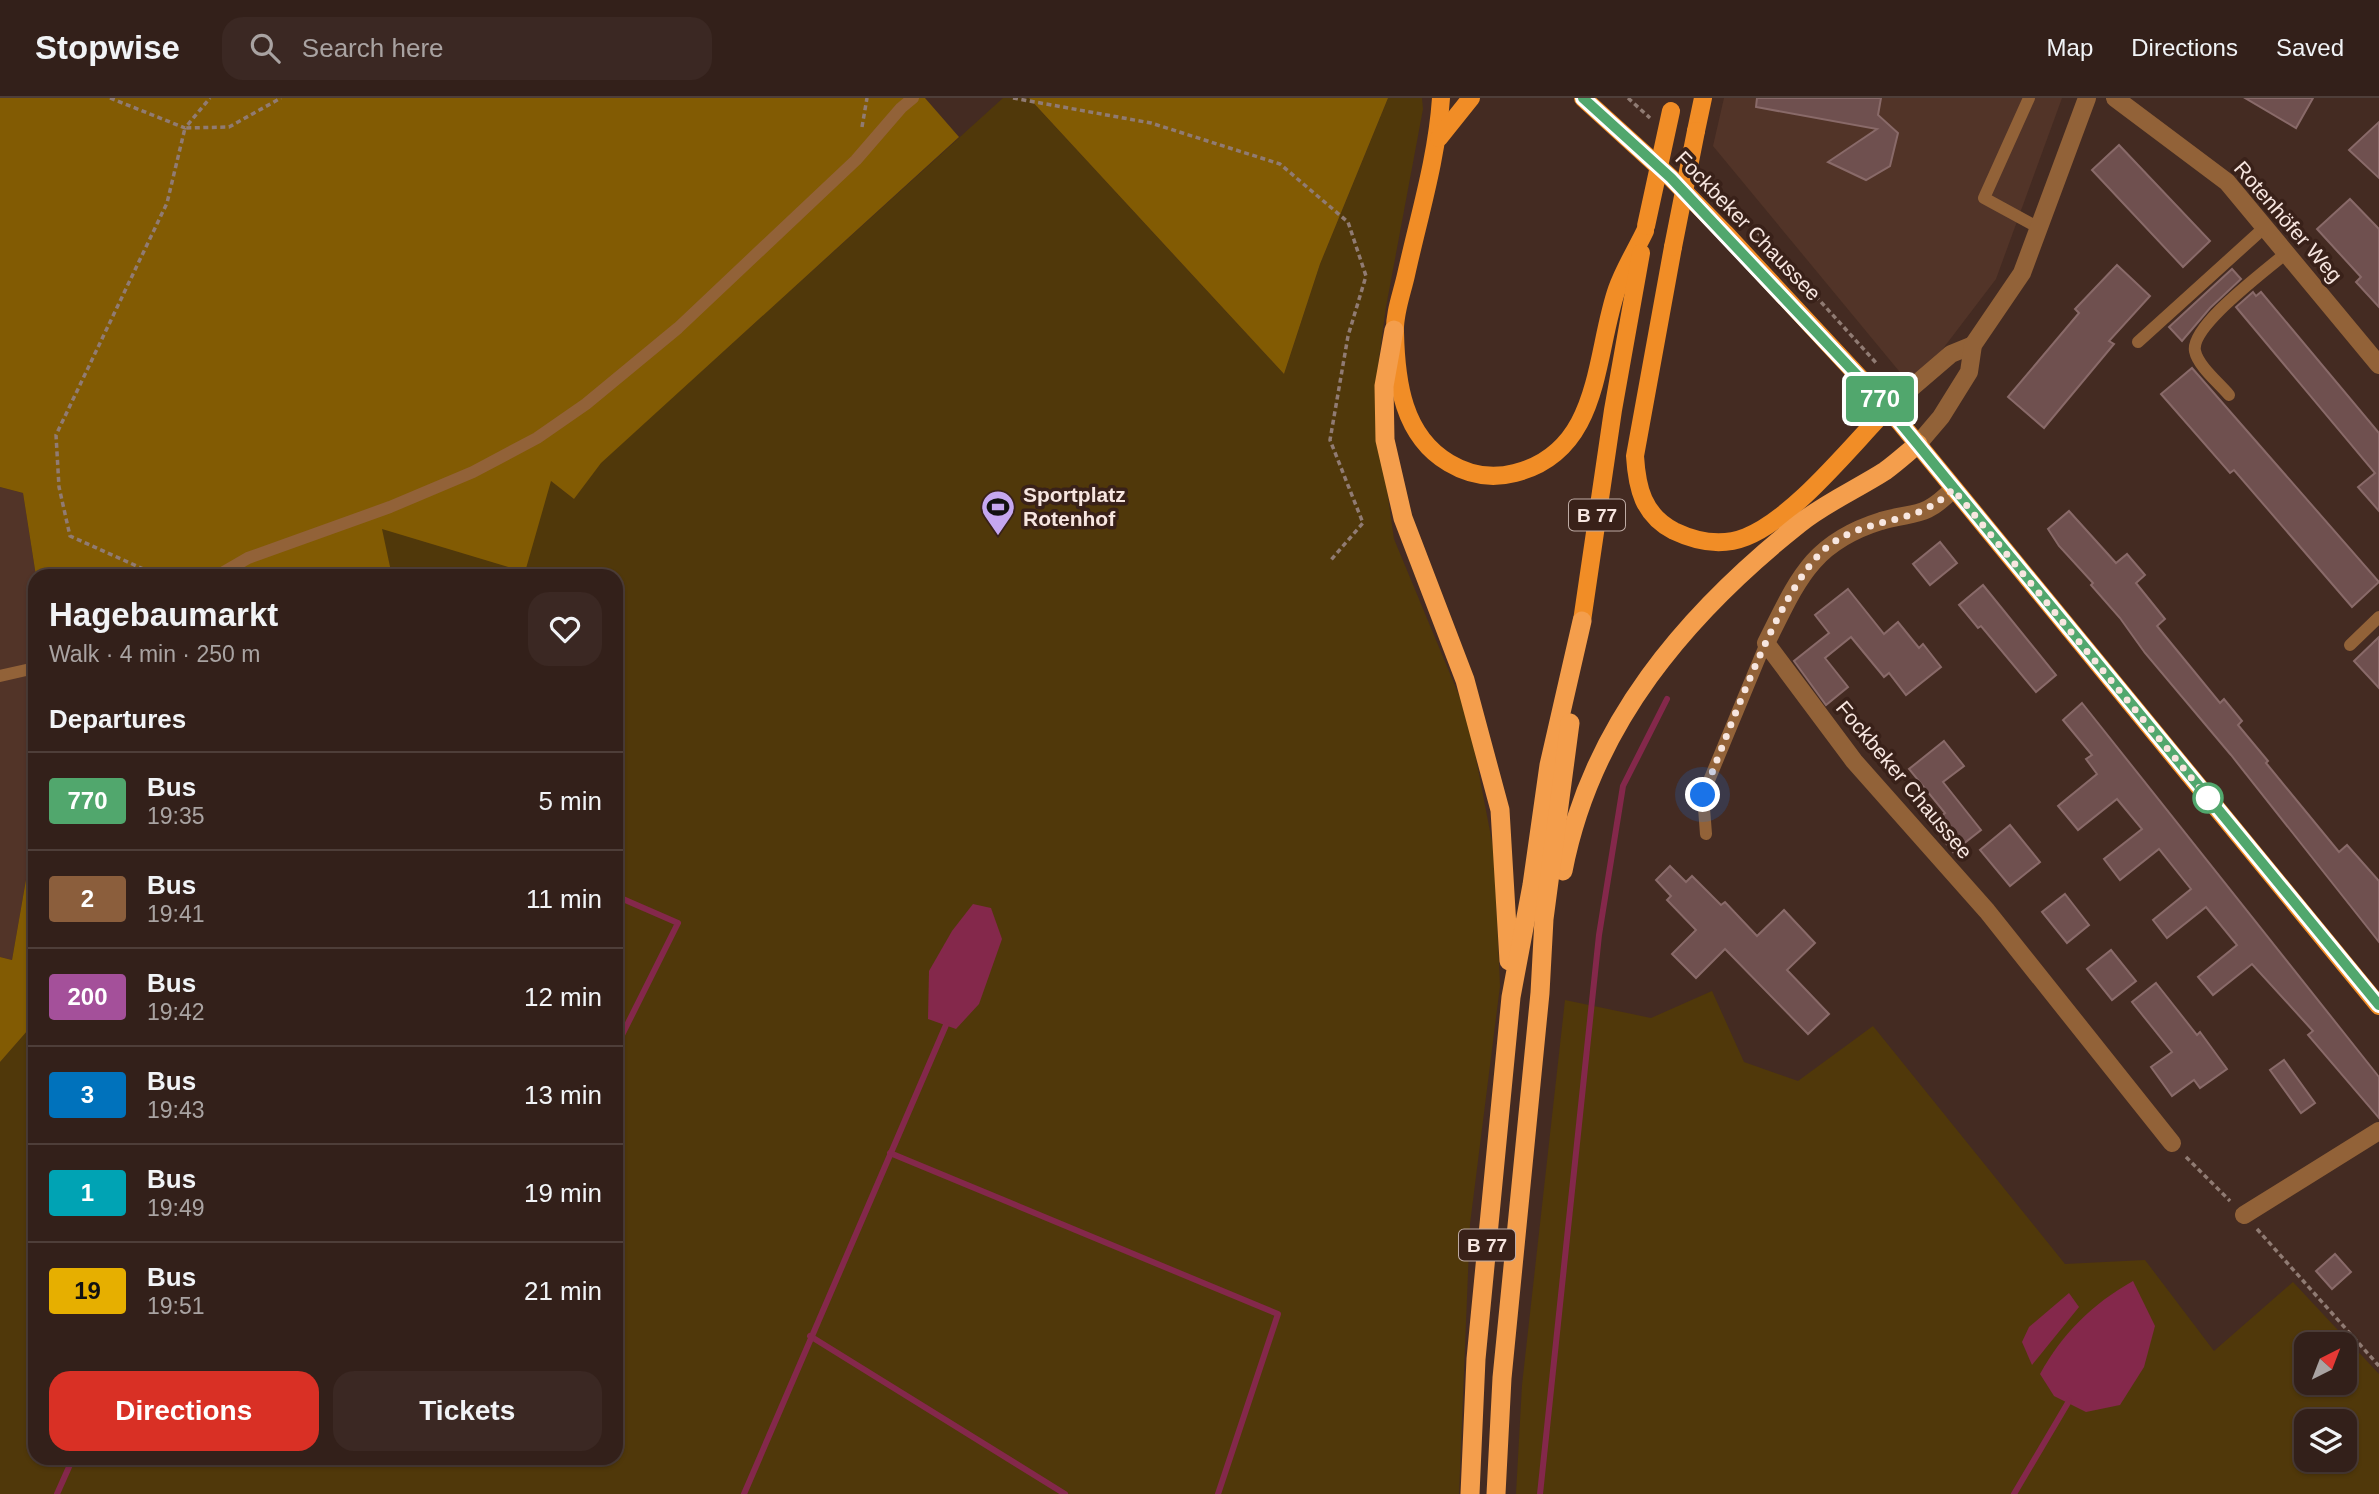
<!DOCTYPE html>
<meta charset="utf-8">
<style>
:root{--surface:#33201a;--page:#3b2823;--text:#f1f3f6;--muted:#a9a3a2;--line:#4e3e39;--accent:#d93025}
body{margin:0;font-family:Arial,sans-serif;background:var(--page);color:var(--text);height:100vh;display:flex;flex-direction:column;font-size:26px;white-space:nowrap}
*{box-sizing:border-box;margin:0}
p{font-size:23px;color:var(--muted)}
.icon{flex:none;width:38px;height:38px;fill:none;stroke:currentColor;stroke-width:2;stroke-linecap:round;stroke-linejoin:round}
.map{position:relative;flex:1;overflow:hidden}
.side{position:absolute;left:28px;top:471px;width:595px;height:896px;display:flex;flex-direction:column;background:var(--surface);border-radius:21px;box-shadow:0 2px 5px #0004,0 0 0 2px var(--line)}
.side>*{flex:none}
.badge{padding:0 14px;border-radius:5px;font-size:24px;line-height:46px}
.needle{width:46px;rotate:42deg}
.tools{position:absolute;left:2294px;top:1234px;display:grid;gap:14px}
.tools a{display:grid;place-items:center;width:63px;height:63px;border-radius:14px;background:var(--surface);box-shadow:0 2px 5px #0004,0 0 0 2px var(--line);font-size:35px}
.you{position:absolute;width:35px;height:35px;margin:-18px;border:5px solid #fff;border-radius:50%;background:#1a73e8;box-shadow:0 0 0 10px #1a73e833}
.map>.badge{position:absolute;translate:-50% -50%;box-shadow:0 0 0 4px #fff}
h2{padding:0 21px;font-size:26px;line-height:63px}
.round{display:grid;place-items:center;flex:none;width:74px;height:74px;border-radius:21px;background:var(--page)}
.overview{display:flex;align-items:center;justify-content:space-between;height:119px;padding:0 21px}
h1{font-size:33px;font-weight:700;line-height:52px}
.primary-button{display:flex;gap:14px;margin-top:auto;padding:14px 21px}
.primary-button a{flex:1;height:80px;border-radius:21px;background:var(--accent);color:#fff;font-size:28px;font-weight:700;line-height:80px;text-align:center}
.primary-button a+a{background:var(--page);color:var(--text)}
ul{padding:0;list-style:none}
li{display:flex;align-items:center;gap:21px;height:98px;padding:0 21px;border-top:2px solid var(--line)}
li div{flex:1}
li b{display:block;font-size:26px}
li em{font-style:normal}
li .badge{min-width:77px;font-weight:700;text-align:center}
header{display:flex;align-items:center;gap:42px;box-sizing:border-box;height:98px;padding:0 35px;background:var(--surface);border-bottom:2px solid var(--line)}
header strong{font-size:33px}
nav{display:flex;gap:38px;margin-inline-start:auto;font-size:24px}
.search{width:490px;height:63px;background:var(--page);display:flex;align-items:center;gap:18px;box-sizing:border-box;padding:0 24px;border-radius:21px;color:var(--muted);font-size:26px}
.map>svg:first-child{display:block}
</style>
<header>
<strong>Stopwise</strong>
<div class="search"><svg class="icon" aria-label="search" viewBox="0 0 24 24"><circle cx="10" cy="10" r="6"/><path d="M15 15l6 6"/></svg>Search here</div>
<nav><a>Map</a><a>Directions</a><a>Saved</a></nav>
</header>
<div class="map">
<svg width="2379" height="1396" viewBox="0 0 2379 1396">
<rect width="100%" height="100%" fill="#442b22"/>
<g fill="#523428">
<polygon points="1724,0 2062,0 1996,181 1913,290 1713,48"/>
<polygon points="0,389 23,395 36,478 35,730 12,862 0,859"/>
</g>
<g fill="#50380a" fill-rule="evenodd">
<polygon points="1003,0 1029,0 1284,276 1320,166 1388,0 1422,0 1423,11 1386,209 1377,275 1380,343 1394,441 1468,619 1494,754 1500,888 1470,1126 1459,1396 0,1396 0,964 35,924 35,1360 616,1360 616,478 392,478 381,431 551,383 574,401 600,365"/>
<path d="M1712,893L1744,964L1798,983L1873,928L2065,1166L2145,1162L2214,1253L2293,1184L2379,1276V1396H1516L1522,1287L1565,902L1651,920ZM2306,1246H2345V1284H2306ZM2306,1323H2345V1362H2306Z"/>
</g>
<g fill="#825b03">
<polygon points="0,0 925,0 959,39 601,365 574,401 551,383 525,474 382,431 392,478 36,478 23,395 0,389"/>
<polygon points="1029,0 1388,0 1320,166 1284,276"/>
<polygon points="35,730 35,924 0,964 0,859 12,862"/>
</g>
<g fill="#84284b">
<polygon points="973,806 991,810 1002,841 979,906 956,931 928,921 929,873 952,833"/>
<path d="M2133,1183L2155,1228L2144,1269L2120,1307L2086,1314L2054,1298L2040,1276C2062,1236 2092,1206 2133,1183Z"/>
<polygon points="2069,1195 2079,1209 2032,1267 2022,1244 2029,1229"/>
</g>
<g fill="none" stroke-linecap="round" stroke-linejoin="round">
<g stroke="#84284b" stroke-width="6">
<polyline points="616,798 678,825 616,949"/>
<polyline points="890,1055 1278,1216 1218,1396"/>
<polyline points="810,1238 1065,1396"/>
<polyline points="57,1396 73,1360"/>
<polyline points="744,1396 946,927"/>
<polyline points="1540,1396 1599,837 1623,688 1667,601"/>
<polyline points="2014,1396 2069,1303"/>
</g>
</g>
<g fill="#6f504f" stroke="#896a69" stroke-width="2">
<polygon points="1757,0 1881,0 1878,17 1898,35 1890,68 1866,82 1828,64 1877,31 1756,9"/>
<polygon points="2245,0 2313,0 2296,30"/>
<polygon points="2379,24 2379,80 2349,52"/>
<polygon points="2119,47 2210,143 2183,169 2092,72"/>
<polygon points="2350,101 2379,131 2379,209 2356,184 2361,179 2317,131"/>
<polygon points="2117,167 2150,198 2109,243 2114,246 2044,330 2008,299 2079,215 2075,211"/>
<polygon points="2232,171 2241,181 2210,210 2182,243 2169,229"/>
<polygon points="2253,194 2256,198 2261,194 2379,335 2379,413 2358,389 2375,375 2236,209"/>
<polygon points="2192,270 2379,484 2352,509 2234,372 2230,375 2161,296"/>
<polygon points="2069,413 2116,465 2127,456 2145,477 2136,485 2165,521 2157,528 2220,605 2224,601 2242,623 2238,627 2268,663 2266,665 2339,754 2347,747 2379,783 2379,844 2231,657 2145,555 2120,520 2091,487 2093,485 2059,448 2048,431"/>
<polygon points="1940,444 1957,465 1930,487 1913,466"/>
<polygon points="1983,487 2056,577 2036,594 1981,528 1978,530 1959,507"/>
<polygon points="1848,491 1884,536 1898,524 1919,550 1923,546 1941,569 1906,597 1889,575 1884,579 1851,539 1825,560 1848,589 1826,607 1794,563 1829,535 1815,517"/>
<polygon points="2379,539 2379,590 2354,563"/>
<polygon points="2082,605 2379,979 2379,1020 2308,937 2313,933 2252,866 2213,897 2198,879 2237,847 2206,809 2167,840 2153,822 2191,791 2159,751 2120,782 2104,761 2142,731 2117,701 2078,732 2058,708 2097,676 2086,661 2092,657 2063,622"/>
<polygon points="1944,643 1964,668 1943,684 1981,732 1953,754 1931,726 1945,715 1909,671"/>
<polygon points="2010,727 2040,764 2010,788 1980,752"/>
<polygon points="1670,768 1686,784 1692,778 1721,807 1725,804 1757,838 1784,812 1815,845 1787,872 1829,916 1808,936 1725,851 1696,880 1672,856 1696,832 1667,802 1671,798 1656,782"/>
<polygon points="2065,796 2089,827 2067,845 2042,814"/>
<polygon points="2111,852 2136,883 2112,902 2087,871"/>
<polygon points="2156,885 2197,937 2200,934 2227,971 2200,990 2194,982 2172,998 2151,969 2172,954 2132,904"/>
<polygon points="2284,962 2315,1005 2301,1015 2270,972"/>
<polygon points="2335,1156 2351,1174 2332,1191 2316,1173"/>
</g>
<g fill="none" stroke-linecap="round" stroke-linejoin="round">
<g stroke="#907b73" stroke-width="3.5" stroke-dasharray="5 3.5" stroke-linecap="butt">
<polyline points="110,0 185,30 210,0"/>
<polyline points="1013,0 1151,25 1280,66 1348,124 1366,178 1348,238 1330,342 1363,425 1330,463"/>
<polyline points="1628,0 1650,20"/>
<polyline points="862,29 867,0"/>
<polyline points="1707,78 1878,267"/>
<polyline points="159,478 70,438 59,389 56,337 167,105 185,30 229,29 281,0"/>
<polyline points="2186,1059 2230,1103"/>
<polyline points="2257,1131 2379,1268"/>
</g>
<g stroke="#926238" stroke-width="12">
<polyline points="2029,0 1984,100 2039,130"/>
<polyline points="2138,244 2265,129"/>
<path d="M2229,297C2219,285 2198,268 2195,253C2190,228 2267,172 2286,155"/>
<polyline points="217,478 248,460 390,409 473,374 537,340 586,306 678,230 856,62 901,10 913,0"/>
<polyline points="2350,547 2379,519"/>
<polyline points="0,578 35,570"/>
<polyline points="1706,736 1703,697 1766,545"/>
</g>
<g stroke="#926238" stroke-width="18">
<polyline points="2115,0 2227,84 2379,267"/>
<path d="M1953,391C1924,421 1916,413 1881,423C1810,445 1797,484 1766,545L1854,663L1987,813L2172,1045"/>
<polyline points="2244,1117 2379,1033"/>
</g>
<g stroke="#926238" stroke-width="18">
<polyline points="1888,310 1951,256 1973,247"/>
<polyline points="1918,346 1941,319 1969,274 1973,247 2022,175 2087,0"/>
</g>
<g stroke="#f18d26" stroke-width="18">
<path d="M1441,0C1437,60 1419,118 1406,177C1402,195 1394,216 1395,234C1396,284 1403,338 1449,365C1469,377 1492,381 1515,375C1602,353 1594,257 1617,191C1624,171 1636,152 1645,133"/>
<polyline points="1583,0 1671,80 1725,135 1888,310 2379,908"/>
<polyline points="1696,33 1703,0"/>
<polyline points="1439,40 1471,0"/>
<path d="M1673,149L1635,358C1637,390 1643,417 1674,433C1697,444 1721,449 1746,439C1794,420 1851,348 1888,310"/>
<polyline points="1582,523 1613,312 1641,155"/>
</g>
<g stroke="#f49e4c" stroke-width="19">
<polyline points="1394,232 1384,288 1385,342 1403,420 1465,582 1500,712 1509,863"/>
<path d="M1563,773C1591,627 1686,516 1799,426C1825,405 1857,391 1885,373C1896,365 1907,355 1918,346"/>
<polyline points="1470,1396 1476,1261 1511,899 1532,787 1549,667 1582,523"/>
<polyline points="1496,1396 1502,1280 1540,895 1544,821 1570,625"/>
</g>
<g stroke="#f18d26" stroke-width="18">
<polyline points="1646,128 1671,13"/>
<polyline points="1673,149 1696,33"/>
</g>
</g>
<g fill="none" stroke-linecap="round" stroke-linejoin="round">
<g stroke="#fff" stroke-width="16">
<polyline id="line" points="1583,0 1671,80 1888,310 2379,907"/>
</g>
<use href="#line" stroke="#51a76d" stroke-width="10"/>
<path stroke="#f7e6e0" stroke-width="7" stroke-dasharray="0 12.6" d="M1703,697C1728,638 1783,475 1834,444C1876,417 1917,428 1953,391L2208,700"/>
</g>
<defs>
<g id="stadium-pin" transform="scale(1.75)"><path d="M0 17L-7.5 6A9.5 9.5 0 1 1 7.5 6Z" fill="#c5a7f1" stroke="#392119"/><path d="M0-5a6.5 5 0 1 0 0 10a6.5 5 0 1 0 0-10ZM-3.5-1.8h7v3.6h-7Z" fill="#111"/></g>
</defs>
<g fill-rule="evenodd">
<use href="#stadium-pin" x="998" y="409"/>
</g>
<circle fill="#fff" stroke="#51a76d" stroke-width="3.5" cx="2208" cy="700" r="14"/>
<g text-anchor="middle" stroke-width="7" stroke-linejoin="round" paint-order="stroke">
<g fill="#392119" stroke="#beaba4" stroke-width="2">
<rect x="1569" y="401.5" width="56" height="31" rx="5"/>
<rect x="1459" y="1131.5" width="56" height="31" rx="5"/>
</g>
<g font-size="19" font-weight="bold" fill="#f7e6e0">
<text x="1597" y="424">B 77</text>
<text x="1487" y="1154">B 77</text>
</g>
<g font-size="21" fill="#f7e6e0" stroke="#392119">
<text transform="translate(2288 124) rotate(49)" y="7">Rotenhöfer Weg</text>
<text transform="translate(1748 128) rotate(46)" y="7">Fockbeker Chaussee</text>
<text transform="translate(1904 682) rotate(50)" y="7">Fockbeker Chaussee</text>
</g>
<g font-size="21" font-weight="bold" fill="#f7e6e0" stroke="#392119" text-anchor="start">
<text x="1023" y="404">Sportplatz<tspan x="1023" dy="24">Rotenhof</tspan></text>
</g>
</g>
</svg>
<div class="tools">
<a><svg class="needle" viewBox="-14 -14 28 28"><path d="M0-13l5 13h-10z" fill="#e53935"/><path d="M0 13l5-13h-10z" fill="#a9a3a2"/></svg></a>
<a><svg class="icon" aria-label="layers" viewBox="0 0 24 24"><path d="M12 4l9 5-9 5-9-5zM3 14l9 5 9-5"/></svg></a>
</div>
<div class="you" style="left:1703px;top:697px"></div>
<b class="badge" style="left:1880px;top:301px;background:#51a76d;color:#fff">770</b>
<section class="side">
<div class="overview"><div><h1>Hagebaumarkt</h1><p>Walk · 4 min · 250 m</p></div><a class="round"><svg class="icon" aria-label="heart" viewBox="0 0 24 24"><path d="M12 20l-8-8c-3-5 5-10 8-4 3-6 11-1 8 4z"/></svg></a></div>
<h2>Departures</h2>
<ul>
<li><span class="badge" style="background:#51a76d;color:#fff">770</span><div><b>Bus</b><p>19:35</p></div><em>5 min</em></li>
<li><span class="badge" style="background:#8b5e3c;color:#fff">2</span><div><b>Bus</b><p>19:41</p></div><em>11 min</em></li>
<li><span class="badge" style="background:#a4509a;color:#fff">200</span><div><b>Bus</b><p>19:42</p></div><em>12 min</em></li>
<li><span class="badge" style="background:#0072bc;color:#fff">3</span><div><b>Bus</b><p>19:43</p></div><em>13 min</em></li>
<li><span class="badge" style="background:#00a3b4;color:#fff">1</span><div><b>Bus</b><p>19:49</p></div><em>19 min</em></li>
<li><span class="badge" style="background:#e6af00;color:#111">19</span><div><b>Bus</b><p>19:51</p></div><em>21 min</em></li>
</ul>
<div class="primary-button"><a>Directions</a><a>Tickets</a></div>
</section>
</div>
